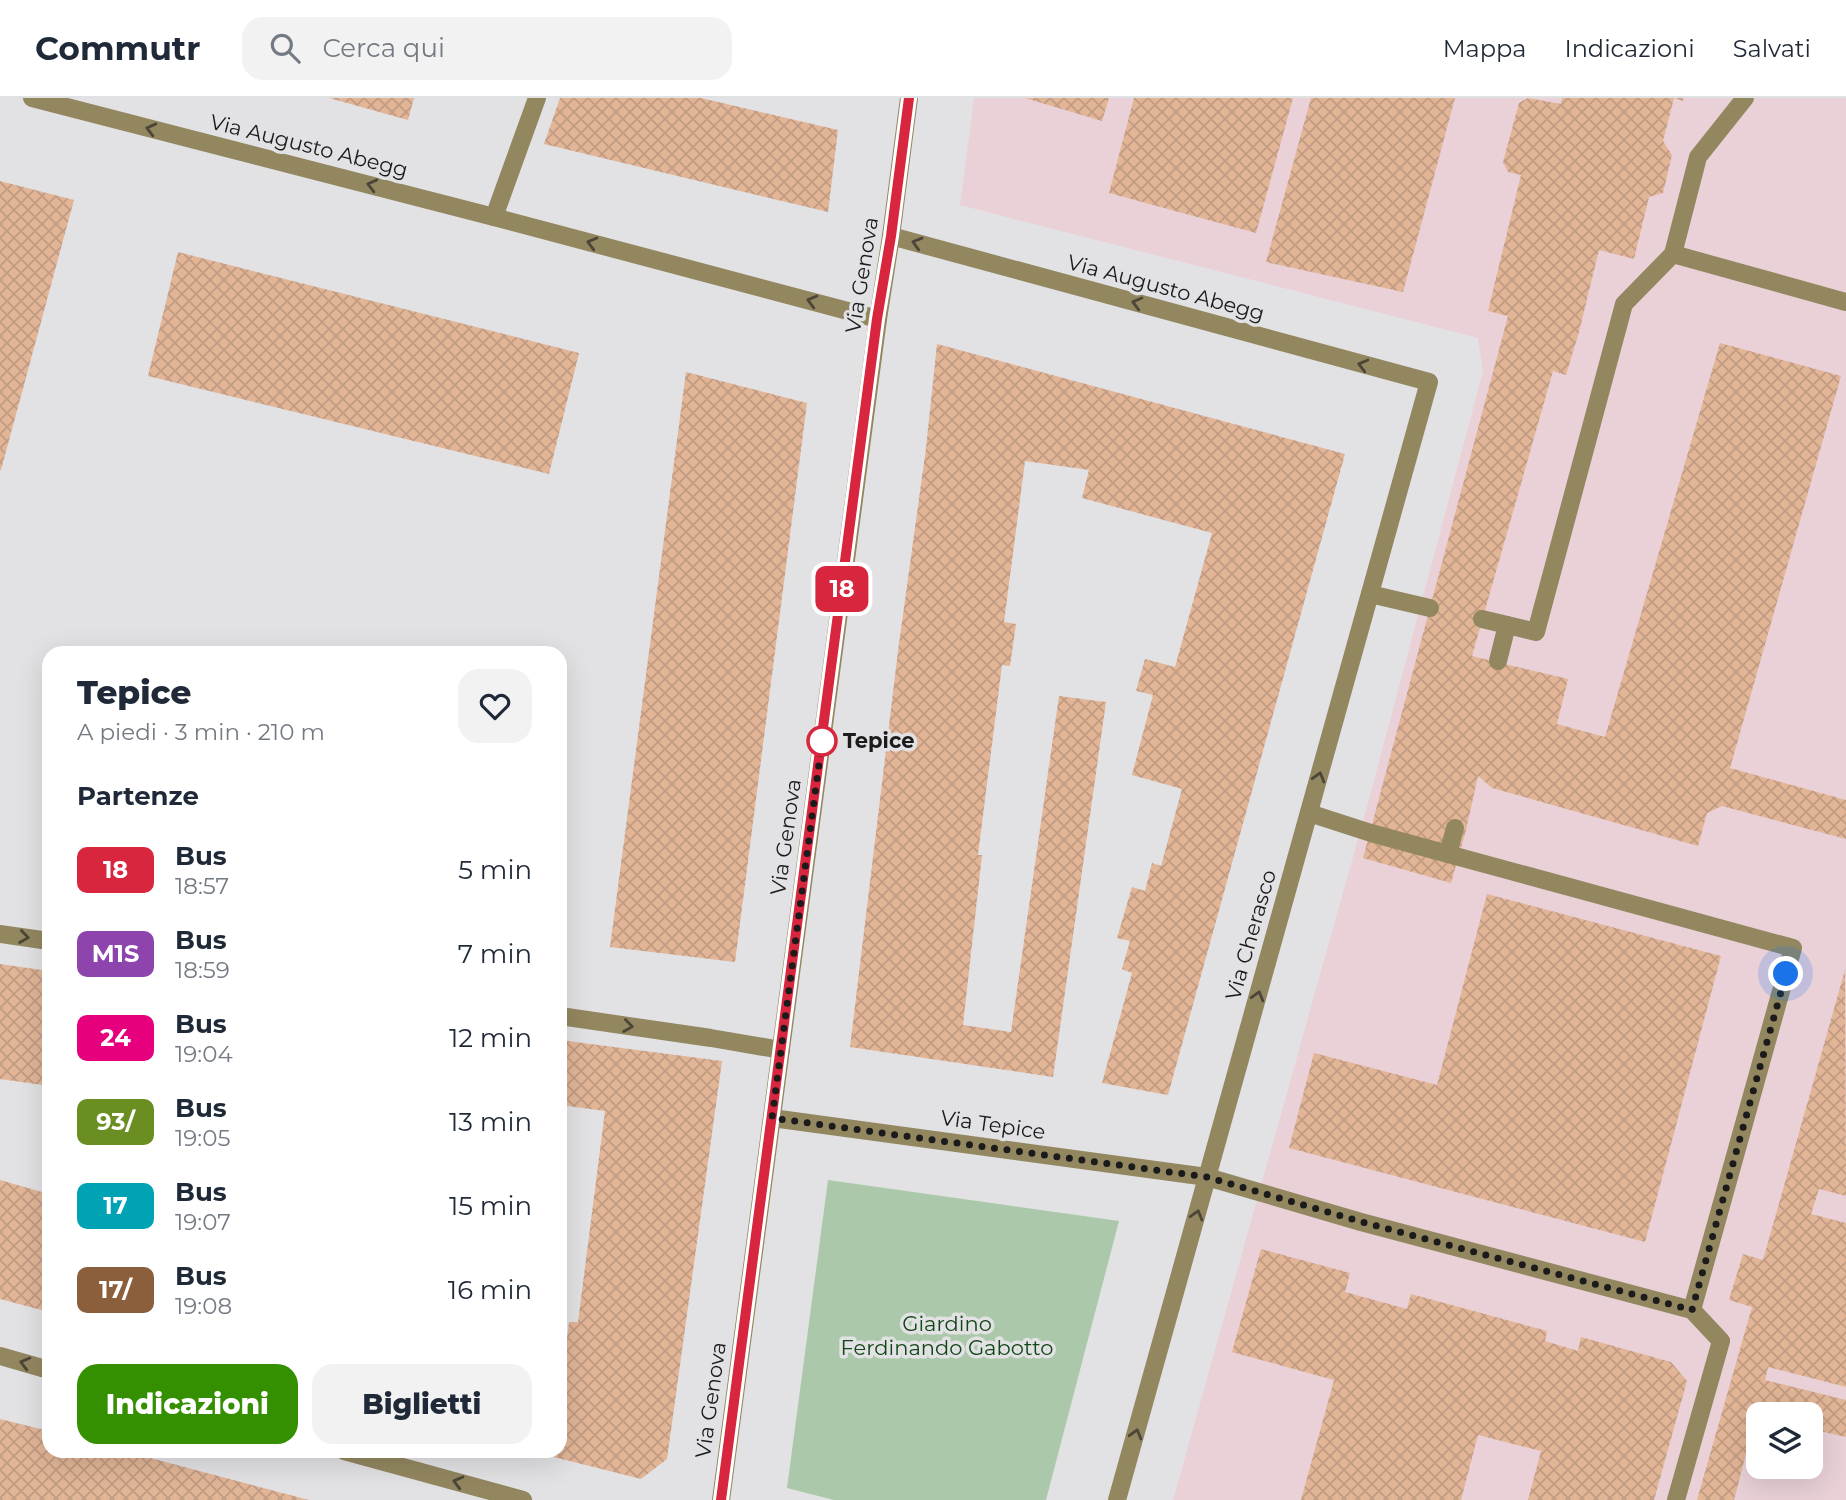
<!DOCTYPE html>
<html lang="it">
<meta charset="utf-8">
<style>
:root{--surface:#fff;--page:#f2f2f3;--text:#1f2937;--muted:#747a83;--line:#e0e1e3;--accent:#349001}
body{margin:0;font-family:Montserrat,sans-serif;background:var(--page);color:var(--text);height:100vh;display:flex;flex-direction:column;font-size:26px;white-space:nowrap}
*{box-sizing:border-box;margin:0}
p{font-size:23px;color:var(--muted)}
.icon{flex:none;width:38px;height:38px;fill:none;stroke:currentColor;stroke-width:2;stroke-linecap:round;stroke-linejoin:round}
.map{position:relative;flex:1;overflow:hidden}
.drawer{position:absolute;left:42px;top:548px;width:525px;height:812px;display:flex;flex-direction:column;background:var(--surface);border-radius:21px;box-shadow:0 7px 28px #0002}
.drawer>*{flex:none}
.badge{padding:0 14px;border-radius:10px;font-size:24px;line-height:46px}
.controls{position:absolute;left:1746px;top:1304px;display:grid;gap:14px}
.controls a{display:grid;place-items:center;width:77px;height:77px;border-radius:14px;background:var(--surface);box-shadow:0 7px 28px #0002;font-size:35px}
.you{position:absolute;width:35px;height:35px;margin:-18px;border:5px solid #fff;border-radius:50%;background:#1a73e8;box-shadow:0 0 0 10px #1a73e833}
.map>.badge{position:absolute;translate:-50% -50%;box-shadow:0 0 0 4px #fff}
h2{padding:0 35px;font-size:26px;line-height:63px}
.round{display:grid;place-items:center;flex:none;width:74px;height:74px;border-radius:21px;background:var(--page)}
.summary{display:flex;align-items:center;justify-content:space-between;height:119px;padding:0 35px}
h1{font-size:33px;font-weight:800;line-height:52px}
.cta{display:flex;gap:14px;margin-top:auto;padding:14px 35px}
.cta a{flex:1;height:80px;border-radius:21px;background:var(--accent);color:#fff;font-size:28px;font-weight:800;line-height:80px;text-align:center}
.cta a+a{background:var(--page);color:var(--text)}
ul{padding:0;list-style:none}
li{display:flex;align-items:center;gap:21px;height:84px;padding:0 35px}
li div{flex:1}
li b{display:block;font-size:26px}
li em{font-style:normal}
li .badge{min-width:77px;font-weight:700;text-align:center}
header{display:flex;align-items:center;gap:42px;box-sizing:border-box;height:98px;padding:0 35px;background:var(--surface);border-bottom:2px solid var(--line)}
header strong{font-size:33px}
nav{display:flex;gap:38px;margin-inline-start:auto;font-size:24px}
.search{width:490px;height:63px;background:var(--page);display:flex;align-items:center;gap:18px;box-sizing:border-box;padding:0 24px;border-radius:21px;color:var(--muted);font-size:26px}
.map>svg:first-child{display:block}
</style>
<header>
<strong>Commutr</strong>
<div class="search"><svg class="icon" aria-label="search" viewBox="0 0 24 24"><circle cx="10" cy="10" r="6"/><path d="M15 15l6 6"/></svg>Cerca qui</div>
<nav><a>Mappa</a><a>Indicazioni</a><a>Salvati</a></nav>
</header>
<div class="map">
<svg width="1846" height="1402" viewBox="0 0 1846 1402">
<defs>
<pattern id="building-cross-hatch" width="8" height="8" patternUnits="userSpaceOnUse" patternTransform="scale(1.75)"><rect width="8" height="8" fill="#e2b597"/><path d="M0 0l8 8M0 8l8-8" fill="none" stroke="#c19b82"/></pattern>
</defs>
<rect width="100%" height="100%" fill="#e2e2e5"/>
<path fill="#ead1d8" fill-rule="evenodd" d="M974,0H1846V1402H1173L1368,705L1483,273L1478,240L960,107ZM1759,1316H1811V1368H1759Z"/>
<polygon fill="#abc8aa" points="828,1082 1119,1123 1046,1402 834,1402 787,1390"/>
<g fill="url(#building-cross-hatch)">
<polygon points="329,0 414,0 408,22"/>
<polygon points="560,0 701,0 838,32 828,114 544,46"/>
<polygon points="1025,0 1109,0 1102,23"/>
<polygon points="1134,0 1293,0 1256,135 1109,95"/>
<polygon points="1311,0 1455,0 1403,194 1266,164"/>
<polygon points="1528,0 1561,6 1562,0 1684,0 1683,3 1674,0 1663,43 1672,57 1663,95 1649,99 1634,161 1599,152 1579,234 1566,277 1553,273 1472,558 1568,581 1557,626 1605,639 1720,245 1841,278 1730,670 1846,702 1846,741 1722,708 1707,715 1698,748 1492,690 1478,678 1466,732 1451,785 1363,760 1508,218 1488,213 1521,77 1508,74 1503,64 1519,5"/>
<polygon points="0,83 74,102 1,372 0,372"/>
<polygon points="178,154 579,255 549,376 148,278"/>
<polygon points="937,246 1345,356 1168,997 1102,985 1132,875 1122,871 1130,843 1117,840 1132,789 1145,793 1152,765 1161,768 1182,691 1132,677 1153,597 1136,593 1145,561 1175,569 1212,435 1082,400 1089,372 1025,363 1004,524 1016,526 1010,568 1002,567 978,757 982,757 963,927 1011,934 1059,598 1106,604 1053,979 850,949 898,553 926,350"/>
<polygon points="686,274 807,305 735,864 610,849"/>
<polygon points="1487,796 1721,858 1645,1144 1289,1050 1314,955 1437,987"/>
<polygon points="0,866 49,873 49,975 44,974 43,987 0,981"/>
<polygon points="1845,872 1846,1098 1819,1091 1811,1116 1846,1125 1846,1289 1768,1269 1765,1282 1846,1302 1846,1339 1811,1331 1811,1316 1759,1316 1759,1318 1756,1317 1734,1402 1697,1402 1752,1209 1729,1202 1743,1156 1763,1162"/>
<polygon points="560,942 722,963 667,1361 641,1381 534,1354 534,1353 560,1353 560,1279 562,1280 569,1224 578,1224 605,1013 560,1007"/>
<polygon points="0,1082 49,1096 49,1214 0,1201"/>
<polygon points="1261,1151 1350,1175 1345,1194 1407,1211 1411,1196 1547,1233 1545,1243 1578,1253 1581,1239 1671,1264 1687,1283 1654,1402 1528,1402 1541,1353 1478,1337 1461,1402 1301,1402 1334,1282 1232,1254"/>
<polygon points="0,1321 49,1333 49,1353 124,1353 309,1402 0,1402"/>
</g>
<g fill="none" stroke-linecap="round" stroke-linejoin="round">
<g stroke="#938760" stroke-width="18">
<polyline points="1745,0 1698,59 1673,156 1846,204"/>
<polyline points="494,119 537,0"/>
<polyline points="1370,496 1430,510"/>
<polyline points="1482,521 1536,534 1624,206 1673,156"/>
<polyline points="1498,563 1507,527"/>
<polyline points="1309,715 1371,735 1793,850 1692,1212"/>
<polyline points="1448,756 1455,730"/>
<polyline points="1207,1079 1361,1124 1692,1212 1721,1243 1676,1402"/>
</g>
<g stroke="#938760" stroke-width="18">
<polyline points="32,0 494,119 878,221"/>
<polyline points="891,138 1429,284 1117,1402"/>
<polyline points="0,836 49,843"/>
<polyline points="560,918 711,940 781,952"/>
<polyline points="772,1020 1207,1079"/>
<polyline points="0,1258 49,1272"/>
<polyline points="344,1353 523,1402"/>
</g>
<polyline stroke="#938760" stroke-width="18" points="721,1402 878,221 891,138 909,0"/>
</g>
<defs><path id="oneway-chevron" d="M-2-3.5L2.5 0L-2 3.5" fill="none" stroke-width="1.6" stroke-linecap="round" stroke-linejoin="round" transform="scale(1.75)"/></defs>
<g stroke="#4b4637">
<use href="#oneway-chevron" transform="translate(151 31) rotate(-166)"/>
<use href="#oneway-chevron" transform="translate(372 87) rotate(-166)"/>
<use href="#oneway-chevron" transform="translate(592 145) rotate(-165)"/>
<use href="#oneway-chevron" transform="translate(917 145) rotate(-164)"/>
<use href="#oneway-chevron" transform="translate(812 203) rotate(-165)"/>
<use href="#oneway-chevron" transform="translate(1137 205) rotate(-165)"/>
<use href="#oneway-chevron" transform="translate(1363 267) rotate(-165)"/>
<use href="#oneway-chevron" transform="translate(1319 679) rotate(-74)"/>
<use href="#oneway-chevron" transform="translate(24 839) rotate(8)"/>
<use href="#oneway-chevron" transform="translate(1258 898) rotate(-74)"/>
<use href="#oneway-chevron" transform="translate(628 928) rotate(8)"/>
<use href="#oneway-chevron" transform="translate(1197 1117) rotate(-74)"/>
<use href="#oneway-chevron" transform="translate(25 1265) rotate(-165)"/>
<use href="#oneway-chevron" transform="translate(1136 1336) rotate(-74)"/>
<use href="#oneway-chevron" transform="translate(458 1384) rotate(-165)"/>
</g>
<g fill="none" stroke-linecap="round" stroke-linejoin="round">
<g stroke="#fff" stroke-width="16">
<polyline id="line" points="721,1402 877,221 891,138 909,0"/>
</g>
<use href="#line" stroke="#d7263d" stroke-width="10"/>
<polyline stroke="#1b1b1c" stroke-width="7" stroke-dasharray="0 12.6" points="822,643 772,1020 1207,1079 1362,1124 1692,1212 1786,876"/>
</g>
<circle fill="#fff" stroke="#d7263d" stroke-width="3.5" cx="822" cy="643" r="14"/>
<g text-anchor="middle" stroke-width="7" stroke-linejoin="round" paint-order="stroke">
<g font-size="21" fill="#1b1b1c" stroke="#e2e2e5">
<text transform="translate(309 48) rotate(14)" y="7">Via Augusto Abegg</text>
<text transform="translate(862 177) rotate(-81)" y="7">Via Genova</text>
<text transform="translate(1166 190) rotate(15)" y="7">Via Augusto Abegg</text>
<text transform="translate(786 739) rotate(-82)" y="7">Via Genova</text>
<text transform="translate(1251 837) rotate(-74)" y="7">Via Cherasco</text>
<text transform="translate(993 1027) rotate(8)" y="7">Via Tepice</text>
<text transform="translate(711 1302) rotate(-82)" y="7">Via Genova</text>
</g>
<g font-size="21" font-weight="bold" fill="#1b1b1c" stroke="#e2e2e5" text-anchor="start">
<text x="843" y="650">Tepice</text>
</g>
<g font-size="21" fill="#114615" stroke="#e2e2e5">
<text x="947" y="1233">Giardino<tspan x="947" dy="24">Ferdinando Gabotto</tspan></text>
</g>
</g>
</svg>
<div class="controls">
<a><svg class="icon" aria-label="layers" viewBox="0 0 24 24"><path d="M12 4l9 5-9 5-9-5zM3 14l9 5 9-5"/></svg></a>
</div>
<div class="you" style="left:1786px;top:876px"></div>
<b class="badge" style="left:842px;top:491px;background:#d7263d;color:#fff">18</b>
<section class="drawer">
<div class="summary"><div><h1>Tepice</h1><p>A piedi · 3 min · 210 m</p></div><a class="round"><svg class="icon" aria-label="heart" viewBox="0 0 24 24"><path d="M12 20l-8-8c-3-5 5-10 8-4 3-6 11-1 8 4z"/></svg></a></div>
<h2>Partenze</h2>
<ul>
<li><span class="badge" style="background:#d7263d;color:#fff">18</span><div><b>Bus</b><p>18:57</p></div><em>5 min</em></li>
<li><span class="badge" style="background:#8e44ad;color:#fff">M1S</span><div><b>Bus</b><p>18:59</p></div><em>7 min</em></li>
<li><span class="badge" style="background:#e6007e;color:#fff">24</span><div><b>Bus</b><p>19:04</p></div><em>12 min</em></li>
<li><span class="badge" style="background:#6b8e23;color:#fff">93/</span><div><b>Bus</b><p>19:05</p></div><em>13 min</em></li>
<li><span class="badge" style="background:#00a3b4;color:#fff">17</span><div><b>Bus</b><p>19:07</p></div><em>15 min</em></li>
<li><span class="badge" style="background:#8b5e3c;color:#fff">17/</span><div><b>Bus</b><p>19:08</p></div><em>16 min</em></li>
</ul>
<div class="cta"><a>Indicazioni</a><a>Biglietti</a></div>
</section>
</div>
